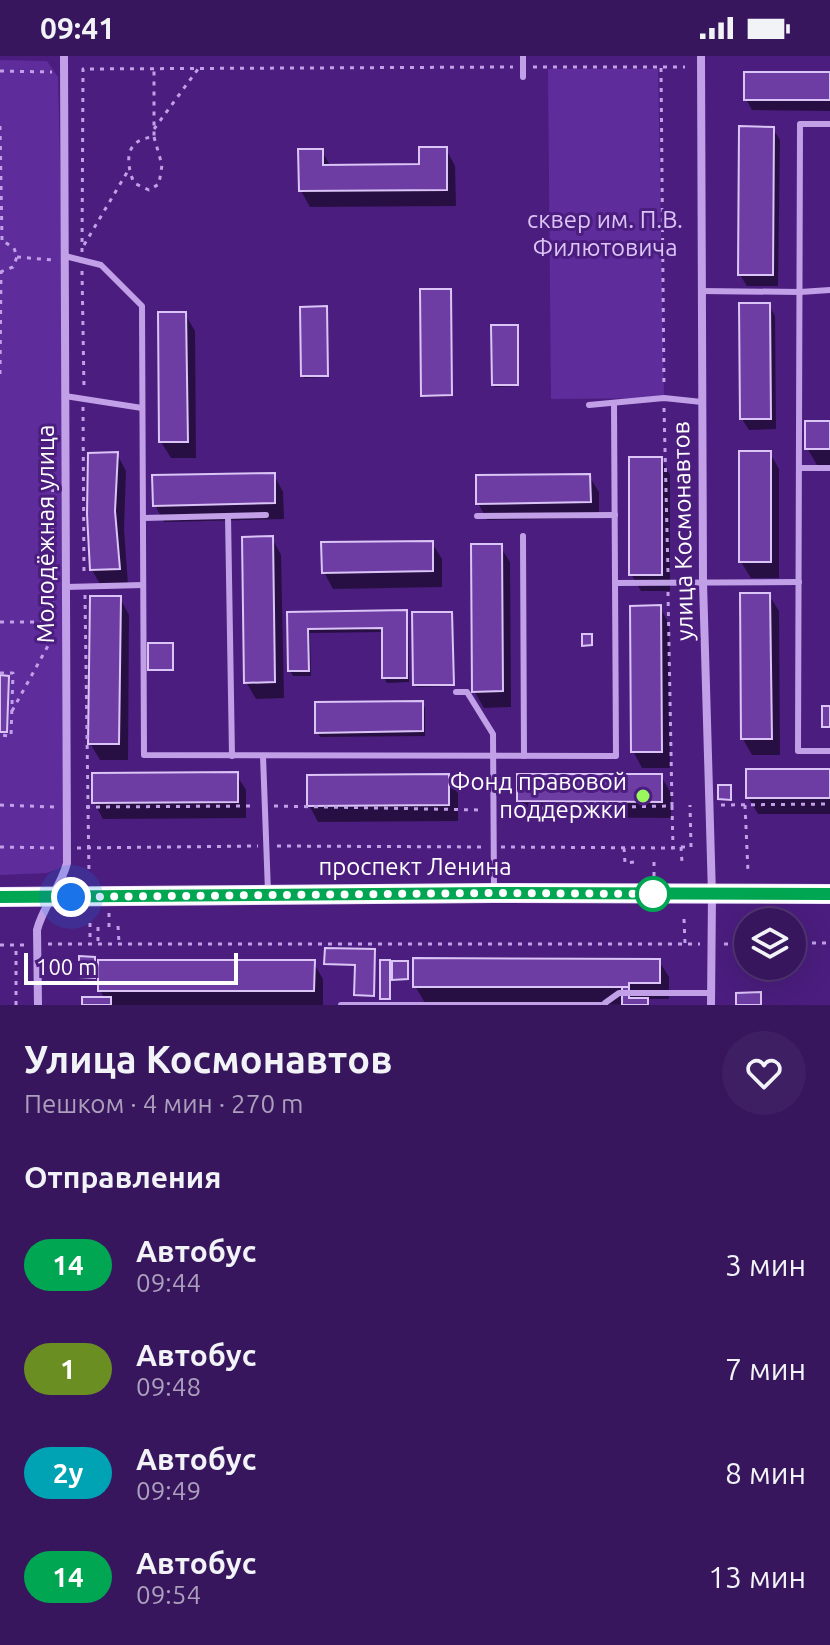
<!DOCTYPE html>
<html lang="ru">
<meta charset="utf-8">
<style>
:root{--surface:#38165e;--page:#3f1f64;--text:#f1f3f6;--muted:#ab9fbc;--line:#523573}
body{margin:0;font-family:Ubuntu,sans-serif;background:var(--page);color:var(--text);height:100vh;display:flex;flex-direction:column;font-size:30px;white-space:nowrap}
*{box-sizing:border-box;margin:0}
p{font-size:26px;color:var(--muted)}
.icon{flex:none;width:44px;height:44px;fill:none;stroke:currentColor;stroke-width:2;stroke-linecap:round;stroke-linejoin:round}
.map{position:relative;height:949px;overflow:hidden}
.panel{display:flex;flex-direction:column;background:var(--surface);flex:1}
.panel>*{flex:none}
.badge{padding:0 16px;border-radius:26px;font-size:28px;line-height:52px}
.tools{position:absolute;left:734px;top:852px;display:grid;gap:16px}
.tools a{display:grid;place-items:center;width:72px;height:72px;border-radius:50%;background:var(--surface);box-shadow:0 8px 32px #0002,0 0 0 2px var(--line);font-size:40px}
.scale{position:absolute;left:24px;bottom:20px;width:214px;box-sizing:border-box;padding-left:8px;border:4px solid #fff;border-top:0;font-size:22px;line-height:28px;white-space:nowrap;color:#fff;-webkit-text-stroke:6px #4b1d7e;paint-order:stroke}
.you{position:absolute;width:40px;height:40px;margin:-20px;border:6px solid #fff;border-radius:50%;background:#1a73e8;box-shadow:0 0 0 12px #1a73e833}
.map>.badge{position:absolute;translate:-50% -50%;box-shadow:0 0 0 4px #fff}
h2{padding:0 24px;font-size:30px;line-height:72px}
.round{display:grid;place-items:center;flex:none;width:84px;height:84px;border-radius:42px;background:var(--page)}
.headline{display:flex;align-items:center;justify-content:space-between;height:136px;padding:0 24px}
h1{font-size:38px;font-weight:700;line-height:60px}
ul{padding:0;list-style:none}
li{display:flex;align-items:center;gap:24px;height:104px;padding:0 24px}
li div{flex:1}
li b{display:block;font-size:30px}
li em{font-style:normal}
li .badge{min-width:88px;font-weight:700;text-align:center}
.status{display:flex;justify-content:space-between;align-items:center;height:56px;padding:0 40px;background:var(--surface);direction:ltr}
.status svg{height:22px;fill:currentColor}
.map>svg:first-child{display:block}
</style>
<div class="status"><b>09:41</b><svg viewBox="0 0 49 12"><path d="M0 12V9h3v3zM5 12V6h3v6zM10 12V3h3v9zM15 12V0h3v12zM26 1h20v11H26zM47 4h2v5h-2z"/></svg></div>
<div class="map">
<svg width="830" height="949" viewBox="0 0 830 949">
<rect width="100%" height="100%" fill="#4b1d7e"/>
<g fill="#5f2d9b">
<polygon points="0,4 47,5 58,21 62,198 64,795 62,811 47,817 0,819"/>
<polygon points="548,13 658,13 664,342 551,343"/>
</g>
<g fill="#0007">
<polygon points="830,18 830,55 752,54 746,43"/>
<polygon points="773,73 780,84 778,230 747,230 740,219"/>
<polygon points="446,93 455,110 456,150 310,151 301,135 322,95 331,111 421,110"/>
<polygon points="451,237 452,340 424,341 423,339"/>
<polygon points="769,249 775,260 776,373 749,374 742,363"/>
<polygon points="327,254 327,321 304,322 303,320"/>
<polygon points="185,258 195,275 196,402 171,402 161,386"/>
<polygon points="518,272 518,330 495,331 494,329"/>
<polygon points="830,367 830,409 817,409 807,392"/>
<polygon points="770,397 779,413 779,522 751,522 741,506"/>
<polygon points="117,398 126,415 124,473 128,529 101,530 92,514"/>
<polygon points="661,403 670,419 670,535 641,535 631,518"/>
<polygon points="274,419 283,436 284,463 164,466 155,449"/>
<polygon points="589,420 599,436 599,462 487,464 478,447"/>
<polygon points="272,482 281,499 284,642 256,643 246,626"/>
<polygon points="432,487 442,503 442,531 333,533 324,516"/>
<polygon points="500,490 510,506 511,651 484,652 474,635"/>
<polygon points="769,539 779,555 780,699 752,699 743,683"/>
<polygon points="120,542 129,559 128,704 100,704 90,687"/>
<polygon points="660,551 669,568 670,712 642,712 633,695"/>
<polygon points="406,556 408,561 409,626 387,627 384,622 384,576 310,577 311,620 293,620 290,615 289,558"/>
<polygon points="451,558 454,630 416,631 415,629"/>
<polygon points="422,647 425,652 425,680 320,681 317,676"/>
<polygon points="830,715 830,758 758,758 748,741"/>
<polygon points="236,718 246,734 246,762 103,763 94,746"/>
<polygon points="448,720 458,737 458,765 318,766 309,749"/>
<polygon points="661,720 671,737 671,762 529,761 519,745"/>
<polygon points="374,895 374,941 356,939 357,910 326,908"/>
<polygon points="659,905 669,921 669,943 646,943 650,949 425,947 415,930"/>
<polygon points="313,906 323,923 323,949 84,949 105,943 100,934"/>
</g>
<g fill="#6d3da4" stroke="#dbc4f6" stroke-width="2">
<rect x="744" y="16" width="86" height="28"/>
<polygon points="739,70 774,71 773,219 738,219"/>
<polygon points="419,91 447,91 447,134 299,135 298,93 323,93 323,109 419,108"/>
<polygon points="420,233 451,233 452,339 421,340"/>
<polygon points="739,247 770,247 771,363 740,363"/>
<polygon points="327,250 328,320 301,320 300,251"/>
<polygon points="158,256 186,256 188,386 159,386"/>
<polygon points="491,269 518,269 518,329 492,329"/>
<rect x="805" y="365" width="25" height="28"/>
<rect x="739" y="395" width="32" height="111"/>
<polygon points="118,396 115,455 120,513 90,514 87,458 88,397"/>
<rect x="629" y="401" width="33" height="118"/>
<polygon points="275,417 275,447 153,450 152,419"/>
<polygon points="590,418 591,446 476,448 476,419"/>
<polygon points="273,480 275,626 244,627 242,481"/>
<polygon points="433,485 433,515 322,517 321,486"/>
<polygon points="471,488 502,488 503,635 472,636"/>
<polygon points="740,537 770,537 772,683 741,683"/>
<polygon points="90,540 121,540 119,688 88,688"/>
<polygon points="661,549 662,696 631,696 630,550"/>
<polygon points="407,554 407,622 382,622 382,572 308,573 309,615 288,615 287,556"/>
<polygon points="412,556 452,556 454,629 413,629"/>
<polygon points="582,578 592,578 592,589 582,590"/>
<rect x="148" y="587" width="25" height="27"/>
<polygon points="0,619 9,620 7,676 0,676"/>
<polygon points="423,645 423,675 315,677 315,646"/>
<rect x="822" y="650" width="8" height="21"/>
<rect x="746" y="713" width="84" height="29"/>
<polygon points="238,716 238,746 92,747 92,717"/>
<polygon points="449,718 449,749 307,750 307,719"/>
<polygon points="517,718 662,718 662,746 517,745"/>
<polygon points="718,729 731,729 731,744 718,743"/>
<polygon points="325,892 375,893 374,940 354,939 355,909 324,908"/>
<polygon points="79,900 95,901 95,922 79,921"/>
<polygon points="413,902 660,903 660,927 629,927 629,931 413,931"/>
<polygon points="98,904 315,904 314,935 98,935"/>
<rect x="380" y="904" width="10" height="39"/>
<polygon points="392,905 408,905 408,923 392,924"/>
<polygon points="622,931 629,931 629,942 648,942 648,949 622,949"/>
<polygon points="761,936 761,949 736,949 736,937"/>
<rect x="82" y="941" width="29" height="8"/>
</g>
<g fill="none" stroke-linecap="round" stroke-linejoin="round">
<g stroke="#c1a0e8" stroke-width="3" stroke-dasharray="4 6" stroke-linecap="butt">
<polyline points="533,11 685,11"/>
<polyline points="661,12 664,332"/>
<polyline points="0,15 52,16"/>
<polyline points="0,70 2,185"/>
<polyline points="154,73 198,13"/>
<path d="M154,81L162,109L159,128L149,134L134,127C125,105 125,83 154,81V13"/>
<polyline points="84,189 129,113"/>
<polyline points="82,196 83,13 513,11"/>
<polyline points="17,201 53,204"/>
<polyline points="82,215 84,332"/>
<polyline points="0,216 13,211 17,201 14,192 3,185"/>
<polyline points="0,318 1,216"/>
<polyline points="83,351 84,519"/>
<polyline points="664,352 668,516"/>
<polyline points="85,539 89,819"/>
<polyline points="0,566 52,566"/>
<polyline points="52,566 53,373"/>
<polyline points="0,617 13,617 11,680 0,679"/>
<polyline points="12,655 55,577"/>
<polyline points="0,749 54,751"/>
<polyline points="721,749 830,748"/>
<polyline points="745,749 748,816"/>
<polyline points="274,750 482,754"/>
<polyline points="672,750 673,792 681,791 682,806"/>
<polyline points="86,751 254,750"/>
<polyline points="502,753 672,750 668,536"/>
<polyline points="277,790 486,791"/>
<polyline points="0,791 58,792"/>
<polyline points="501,791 673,792"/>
<polyline points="681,791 691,791 690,749"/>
<polyline points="77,792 258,790"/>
<polyline points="624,792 625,807 634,806"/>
<polyline points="654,806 654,822"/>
<polyline points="684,863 685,887"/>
<polyline points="767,866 767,854"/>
<polyline points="90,867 90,887"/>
<polyline points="118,870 119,887"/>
<polyline points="98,871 98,887"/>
<polyline points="109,871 109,856"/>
<polyline points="792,887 830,887"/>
<polyline points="48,888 700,888"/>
<polyline points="724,888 748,888"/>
<polyline points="0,889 28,889"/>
<polyline points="16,949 16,889"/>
</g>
<g stroke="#c1a0e8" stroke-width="6">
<polyline points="523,0 523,21"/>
<polyline points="830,68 800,68 798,695 830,695"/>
<polyline points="65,200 101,209 142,250 144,699 616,700 614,348"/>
<polyline points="701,235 800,236 830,234"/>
<polyline points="65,340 142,352"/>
<polyline points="589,349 664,342 702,346"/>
<polyline points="800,412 830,412"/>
<polyline points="228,460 232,700"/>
<polyline points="477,460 615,459"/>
<polyline points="143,462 266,459"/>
<polyline points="523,480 524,700"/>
<polyline points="615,527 799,526"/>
<polyline points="66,531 143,529"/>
<polyline points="456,636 467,636 493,678 494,833"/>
<polyline points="263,700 268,836"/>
<polyline points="605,947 619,937 711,937"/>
<polyline points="341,949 605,949"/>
</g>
<g stroke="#c1a0e8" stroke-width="8">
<polyline points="701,0 703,526 712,839 711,949"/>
<path d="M38,949L37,874C43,850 61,831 67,807L64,0"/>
</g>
<polyline stroke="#f1e3fe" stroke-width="20" points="0,841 494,837 830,838"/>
</g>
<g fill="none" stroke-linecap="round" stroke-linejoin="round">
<g stroke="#fff" stroke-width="18">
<polyline id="line" points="0,841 494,837 830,838"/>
</g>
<use href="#line" stroke="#00a651" stroke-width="12"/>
<polyline stroke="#fff" stroke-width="8" stroke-dasharray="0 14.4" points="71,841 494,837 653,838"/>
</g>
<circle fill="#98f85e" stroke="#4b1d7e" stroke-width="3" cx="643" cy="740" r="8"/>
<circle fill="#fff" stroke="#00a651" stroke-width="4" cx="653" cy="838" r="16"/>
<g text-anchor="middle" stroke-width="6" stroke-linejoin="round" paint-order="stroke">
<g font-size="24" fill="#dbc4f6" stroke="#4b1d7e">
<text x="605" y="172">сквер им. П.В.<tspan x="605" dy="28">Филютовича</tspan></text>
</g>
<g font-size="24" fill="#fff" stroke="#4b1d7e">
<text transform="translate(683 475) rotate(-91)" y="8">улица Космонавтов</text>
<text transform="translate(46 478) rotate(-90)" y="8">Молодёжная улица</text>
<text x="415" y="819">проспект Ленина</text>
</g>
<g font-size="24" fill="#fff" stroke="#4b1d7e" text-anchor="end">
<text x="627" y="734">Фонд правовой<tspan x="627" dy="28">поддержки</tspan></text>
</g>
</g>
</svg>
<div class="tools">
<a><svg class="icon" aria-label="layers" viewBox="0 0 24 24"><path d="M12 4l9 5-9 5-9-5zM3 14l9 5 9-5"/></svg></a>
</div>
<div class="scale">100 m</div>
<div class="you" style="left:71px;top:841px"></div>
</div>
<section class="panel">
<div class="headline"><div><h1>Улица Космонавтов</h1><p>Пешком · 4 мин · 270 m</p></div><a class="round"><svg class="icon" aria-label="heart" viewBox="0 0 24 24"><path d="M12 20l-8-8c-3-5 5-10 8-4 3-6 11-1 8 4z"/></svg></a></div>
<h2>Отправления</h2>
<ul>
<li><span class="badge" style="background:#00a651;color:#fff">14</span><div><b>Автобус</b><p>09:44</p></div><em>3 мин</em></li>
<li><span class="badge" style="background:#6b8e23;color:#fff">1</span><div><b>Автобус</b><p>09:48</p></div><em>7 мин</em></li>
<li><span class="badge" style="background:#00a3b4;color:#fff">2у</span><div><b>Автобус</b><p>09:49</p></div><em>8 мин</em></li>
<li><span class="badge" style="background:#00a651;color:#fff">14</span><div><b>Автобус</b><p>09:54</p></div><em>13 мин</em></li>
</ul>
</section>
